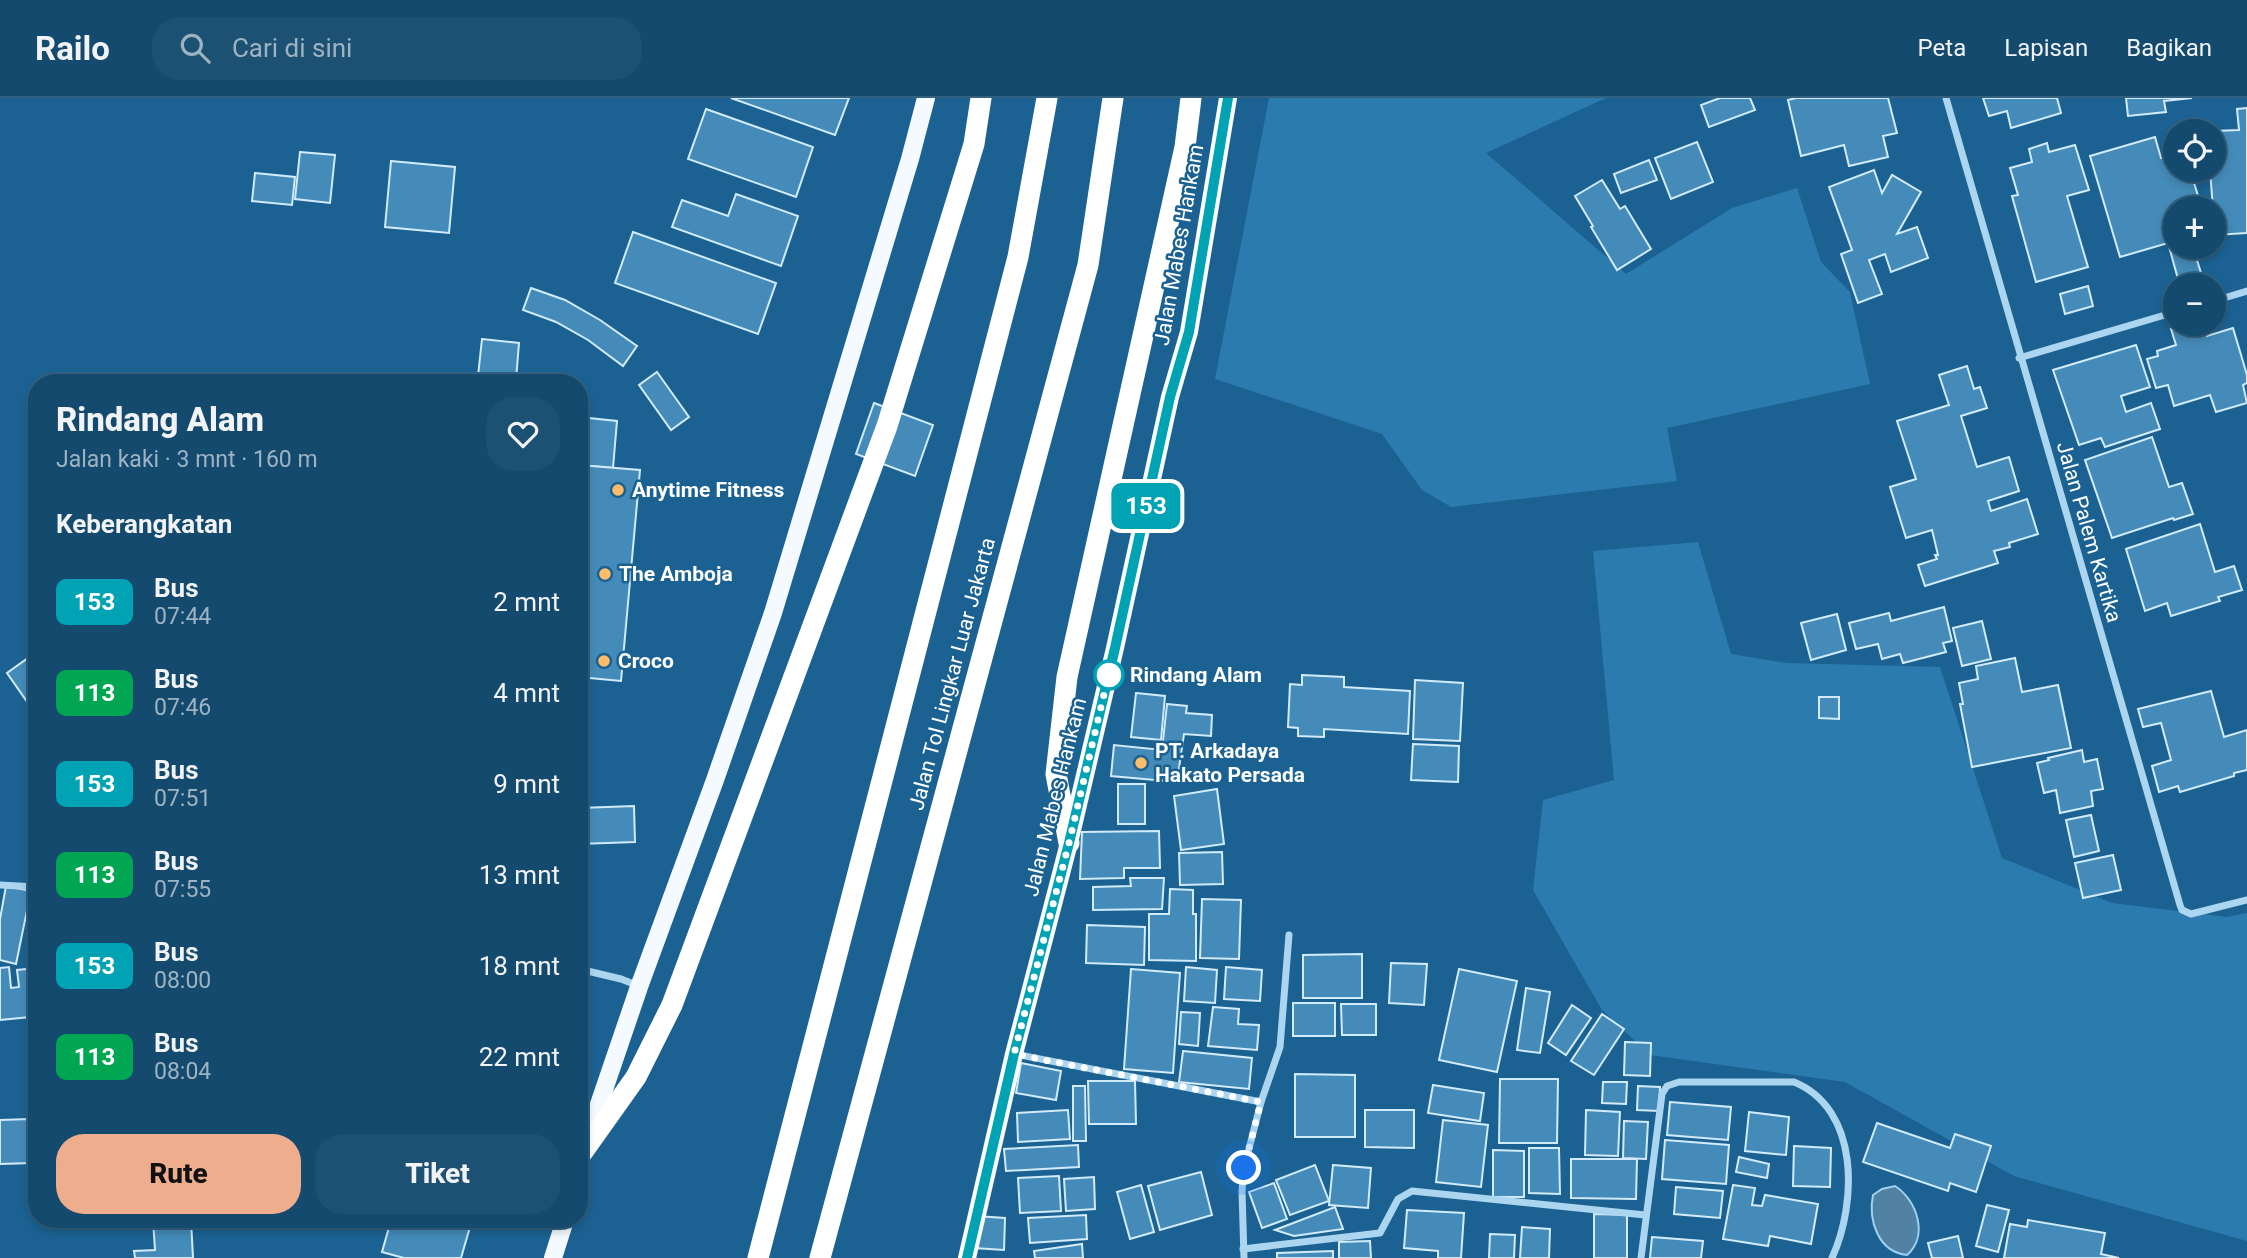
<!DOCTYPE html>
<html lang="id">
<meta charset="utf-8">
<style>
:root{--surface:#144a6e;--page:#1d5173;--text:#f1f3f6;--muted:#9db3c2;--line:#336281;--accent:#eead8d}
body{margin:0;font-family:Roboto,sans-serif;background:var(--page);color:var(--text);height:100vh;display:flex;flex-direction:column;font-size:26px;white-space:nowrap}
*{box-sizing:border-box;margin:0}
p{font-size:23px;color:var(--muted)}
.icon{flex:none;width:38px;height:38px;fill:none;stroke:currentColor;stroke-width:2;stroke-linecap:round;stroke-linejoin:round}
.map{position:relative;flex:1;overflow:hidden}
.side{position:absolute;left:28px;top:276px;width:560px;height:854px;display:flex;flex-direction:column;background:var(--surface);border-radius:28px;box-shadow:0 4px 10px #0003,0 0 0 2px var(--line)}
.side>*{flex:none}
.badge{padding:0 14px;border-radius:10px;font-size:24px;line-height:46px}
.buttons{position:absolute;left:2163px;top:21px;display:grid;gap:14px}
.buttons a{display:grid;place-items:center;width:63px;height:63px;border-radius:50%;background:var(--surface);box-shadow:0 4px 10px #0003,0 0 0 2px var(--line);font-size:35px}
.you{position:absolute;width:35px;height:35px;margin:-18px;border:5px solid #fff;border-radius:50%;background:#1a73e8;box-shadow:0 0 0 10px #1a73e833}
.map>.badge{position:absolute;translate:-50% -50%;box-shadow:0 0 0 4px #fff}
h2{padding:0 28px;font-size:26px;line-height:63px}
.round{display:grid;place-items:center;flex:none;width:74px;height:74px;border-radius:28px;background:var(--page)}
.overview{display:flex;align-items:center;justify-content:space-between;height:119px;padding:0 28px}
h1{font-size:33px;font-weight:800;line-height:52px}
.primary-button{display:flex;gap:14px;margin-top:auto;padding:14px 28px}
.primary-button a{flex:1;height:80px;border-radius:28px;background:var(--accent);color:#111;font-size:28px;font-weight:800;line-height:80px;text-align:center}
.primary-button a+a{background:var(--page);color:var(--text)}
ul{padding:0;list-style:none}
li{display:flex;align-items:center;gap:21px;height:91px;padding:0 28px}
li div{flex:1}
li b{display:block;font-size:26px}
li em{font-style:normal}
li .badge{min-width:77px;font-weight:700;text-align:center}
header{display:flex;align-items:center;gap:42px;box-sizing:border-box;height:98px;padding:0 35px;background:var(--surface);border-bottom:2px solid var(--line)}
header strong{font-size:33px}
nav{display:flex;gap:38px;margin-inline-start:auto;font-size:24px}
.search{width:490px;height:63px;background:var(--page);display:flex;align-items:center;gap:18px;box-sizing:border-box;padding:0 24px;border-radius:28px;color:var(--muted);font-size:26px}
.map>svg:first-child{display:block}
</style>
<header>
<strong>Railo</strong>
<div class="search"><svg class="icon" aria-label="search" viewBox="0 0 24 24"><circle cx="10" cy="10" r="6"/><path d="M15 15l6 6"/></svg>Cari di sini</div>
<nav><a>Peta</a><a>Lapisan</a><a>Bagikan</a></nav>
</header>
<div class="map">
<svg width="2247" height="1160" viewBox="0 0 2247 1160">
<rect width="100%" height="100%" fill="#1b6293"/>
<g fill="#2b7bae">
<polygon points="1269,0 1606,0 1486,55 1626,176 1732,110 1797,90 1821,164 1850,194 1870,286 1667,330 1677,383 1451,409 1422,392 1382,336 1215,281"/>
<polygon points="1698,444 1731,556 1787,565 1940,569 2002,760 2112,805 2227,819 2247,815 2247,1143 2014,1078 1845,984 1650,957 1602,912 1533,792 1543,702 1614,682 1593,453"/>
</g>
<path fill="#5182a3" stroke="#9fd2f1" stroke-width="2" d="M1895,1088C1917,1102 1929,1138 1907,1157C1878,1154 1868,1122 1873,1097L1882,1091Z"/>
<g fill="#448bb9" stroke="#d2ebfa" stroke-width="2">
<polygon points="731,0 849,0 835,37"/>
<polygon points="1720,0 1750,0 1755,12 1709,29 1701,7"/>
<polygon points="1796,0 1888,0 1897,35 1883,38 1888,59 1849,68 1844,47 1801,58 1788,2"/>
<polygon points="1983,0 2057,0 2061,15 2011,30 2007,13 1989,18"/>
<polygon points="2126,0 2192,0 2164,3 2166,14 2128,18"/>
<polygon points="2247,10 2247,135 2215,137 2210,72 2214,72 2214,33 2239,32 2237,11"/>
<polygon points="706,11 813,49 796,99 688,61"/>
<polygon points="2155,39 2161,60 2175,55 2175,72 2190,72 2199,101 2175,110 2175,149 2193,149 2201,175 2178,181 2168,145 2120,159 2090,58"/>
<polygon points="1697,44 1713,84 1671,101 1655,60"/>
<polygon points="2047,45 2049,54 2075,47 2089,92 2067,98 2088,169 2036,184 2012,98 2018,97 2010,70 2032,64 2029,51"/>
<polygon points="300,54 335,57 330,105 295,101"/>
<polygon points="1649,62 1657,82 1621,95 1614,76"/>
<polygon points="391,63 455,69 449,135 385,129"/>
<polygon points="1874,72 1882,95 1892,77 1921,94 1897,136 1917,129 1928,160 1891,174 1885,156 1869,162 1882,196 1858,205 1841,156 1852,152 1829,89"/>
<polygon points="255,75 295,79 292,107 252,103"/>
<polygon points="1602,82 1620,111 1625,108 1651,151 1617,172 1591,129 1593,128 1575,98"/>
<polygon points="736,96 798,118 781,168 672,129 682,102 728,118"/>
<polygon points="633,134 776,185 758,236 615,185"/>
<polygon points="2088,188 2093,208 2065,216 2060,196"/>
<polygon points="531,190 565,202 600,222 637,248 623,268 588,242 556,224 523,212"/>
<polygon points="2186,226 2203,226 2207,238 2233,230 2247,277 2247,285 2243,287 2247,305 2216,314 2210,297 2174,308 2168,287 2156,290 2147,261 2158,258 2157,253 2176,247 2171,231"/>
<polygon points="482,241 519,245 516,282 478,278"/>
<polygon points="2136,247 2150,289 2121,298 2126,314 2151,305 2160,331 2105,349 2101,340 2079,347 2053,272"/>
<polygon points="1967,268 1974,291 1980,289 1987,310 1961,318 1977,369 2009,359 2019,393 1988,403 1991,413 2027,401 2038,436 2009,445 2010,449 1994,453 1998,465 1925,488 1918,467 1937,461 1935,457 1938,457 1932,432 1906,440 1890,389 1916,381 1897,323 1949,307 1939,277"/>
<polygon points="657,274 689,319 671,332 639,287"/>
<polygon points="874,305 933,327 915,378 856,356"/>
<polygon points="579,319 617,323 613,370 579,367"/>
<polygon points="2152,339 2169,389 2182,385 2193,416 2174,422 2173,420 2112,440 2085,362"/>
<polygon points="579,367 640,372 621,583 579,579"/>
<polygon points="2200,426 2215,474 2234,468 2242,492 2218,499 2220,503 2171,518 2167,505 2145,513 2126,451"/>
<polygon points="1944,509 1952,543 1943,545 1946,554 1903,565 1900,556 1882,561 1878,546 1856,551 1849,525 1889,515 1891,523"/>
<polygon points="1837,516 1846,552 1811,562 1801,525"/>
<polygon points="1982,523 1991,561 1962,568 1953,530"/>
<polygon points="28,560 37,572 37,618 7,575"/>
<polygon points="2015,560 2022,594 2058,587 2071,650 1972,669 1960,606 1963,606 1959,585 1978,581 1976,568"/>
<polygon points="1302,577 1344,579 1344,589 1410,593 1408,636 1324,631 1324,639 1298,638 1298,630 1288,629 1290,586 1302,587"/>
<polygon points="1415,582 1463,585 1460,643 1413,641"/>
<polygon points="2211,593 2224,639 2247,632 2247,672 2234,675 2234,678 2180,694 2178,688 2159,694 2152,668 2171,662 2161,625 2143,629 2138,611"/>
<polygon points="1136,595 1165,598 1161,642 1131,639"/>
<polygon points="1819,599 1839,599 1839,621 1819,620"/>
<polygon points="1167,606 1187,608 1186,615 1212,617 1211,638 1184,636 1177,684 1111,678 1114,647 1162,652"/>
<polygon points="1413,646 1459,648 1458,684 1411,682"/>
<polygon points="2082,652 2084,664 2097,661 2103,691 2091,693 2093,708 2060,715 2056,692 2044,695 2037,665 2049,662 2048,660"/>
<rect x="1118" y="686" width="27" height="40"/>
<polygon points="1217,691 1224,746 1181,752 1174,698"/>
<polygon points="634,708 635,744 579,746 579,710"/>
<polygon points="2091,717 2099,753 2074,759 2066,722"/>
<polygon points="1159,733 1160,770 1124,770 1124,780 1080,781 1082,734"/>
<polygon points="1222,754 1223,786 1180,787 1179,755"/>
<polygon points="2113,757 2121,792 2083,800 2075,765"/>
<polygon points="1130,780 1164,780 1162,811 1093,812 1093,789 1131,788"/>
<polygon points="6,788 31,793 16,866 0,862 0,821"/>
<polygon points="1170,791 1193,792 1193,816 1196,816 1196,863 1149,862 1149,816 1169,816"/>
<polygon points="1202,801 1241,802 1239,861 1200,860"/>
<polygon points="1087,827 1145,829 1144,867 1086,865"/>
<polygon points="1362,856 1362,900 1303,900 1303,857"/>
<polygon points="1391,865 1427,866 1424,907 1389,905"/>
<polygon points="9,869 11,890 19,889 17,872 37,870 37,904 29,905 30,919 0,922 0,870"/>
<polygon points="1186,869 1217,872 1215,905 1184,903"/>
<polygon points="1226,869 1262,872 1260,903 1224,901"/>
<polygon points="1131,871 1180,875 1173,975 1124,971"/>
<polygon points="1459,871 1517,883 1497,974 1439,962"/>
<polygon points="1526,890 1550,894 1540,955 1517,952"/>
<rect x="1293" y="905" width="42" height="33"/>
<polygon points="1341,906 1376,906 1376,937 1342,937"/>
<polygon points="1572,907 1591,920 1566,957 1548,945"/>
<polygon points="1213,909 1239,911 1238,926 1259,927 1257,952 1208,948"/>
<polygon points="1181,914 1200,915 1198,948 1179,946"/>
<polygon points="1602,916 1624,931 1594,977 1571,963"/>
<polygon points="1625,944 1651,945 1650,978 1624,977"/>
<polygon points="1183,953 1252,960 1249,991 1179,984"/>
<polygon points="1021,965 1061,973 1056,1002 1016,995"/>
<polygon points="1295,976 1355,977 1355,1039 1295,1039"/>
<polygon points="1500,981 1558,981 1557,1045 1499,1045"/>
<polygon points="1088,983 1135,983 1136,1026 1089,1026"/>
<polygon points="1603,984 1627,984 1626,1006 1602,1005"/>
<polygon points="1433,987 1484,995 1480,1023 1428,1015"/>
<polygon points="1073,988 1085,988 1086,1043 1073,1043"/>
<polygon points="1638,988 1660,989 1659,1013 1637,1012"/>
<polygon points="1670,1004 1731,1009 1728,1042 1667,1037"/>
<polygon points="1068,1012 1070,1041 1018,1044 1017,1015"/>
<polygon points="1365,1012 1414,1012 1414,1050 1365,1049"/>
<polygon points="1586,1012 1620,1014 1618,1058 1585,1057"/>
<polygon points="1749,1014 1789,1019 1786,1057 1745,1053"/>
<polygon points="30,1021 32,1065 0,1066 0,1022"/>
<polygon points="1443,1022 1488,1027 1481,1089 1436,1084"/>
<polygon points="1624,1023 1648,1024 1646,1061 1623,1060"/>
<polygon points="1877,1025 1950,1050 1955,1036 1991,1048 1976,1094 1950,1085 1948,1093 1863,1064"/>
<polygon points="1665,1042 1729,1047 1726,1086 1662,1081"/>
<polygon points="1078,1047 1079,1069 1006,1073 1004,1051"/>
<polygon points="1794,1048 1831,1050 1830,1089 1793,1088"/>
<polygon points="1529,1050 1559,1050 1560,1096 1529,1095"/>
<polygon points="1493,1052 1524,1053 1524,1099 1493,1099"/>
<polygon points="1739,1059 1769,1066 1767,1080 1736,1074"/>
<polygon points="1571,1061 1637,1061 1636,1101 1571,1100"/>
<polygon points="1315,1067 1329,1103 1290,1117 1276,1082"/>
<polygon points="1333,1067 1371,1070 1368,1110 1329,1107"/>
<polygon points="1201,1074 1212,1117 1160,1132 1148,1088"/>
<polygon points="1059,1078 1061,1113 1020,1115 1018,1080"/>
<polygon points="1094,1079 1095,1111 1066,1113 1064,1081"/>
<polygon points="1274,1085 1287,1121 1262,1130 1249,1094"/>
<polygon points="1141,1087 1154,1134 1130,1141 1117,1094"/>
<polygon points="1733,1087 1755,1090 1752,1107 1762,1108 1765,1097 1818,1106 1811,1146 1770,1138 1768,1148 1723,1141"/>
<polygon points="1676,1089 1723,1093 1720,1120 1674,1116"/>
<polygon points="1987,1107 2009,1112 1998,1154 1976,1148"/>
<polygon points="1335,1109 1343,1131 1294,1138 1275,1132"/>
<polygon points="1407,1112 1464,1115 1461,1160 1438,1160 1438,1153 1404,1150"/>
<polygon points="1594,1116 1627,1117 1627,1160 1594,1160"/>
<polygon points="1086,1117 1087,1141 1030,1145 1028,1120"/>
<polygon points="976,1118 1005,1120 1004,1152 974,1150"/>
<polygon points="153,1122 191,1122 193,1160 135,1160 134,1153 155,1152"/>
<polygon points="391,1122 472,1122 461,1160 404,1160 382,1154"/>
<polygon points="2028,1122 2105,1135 2101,1156 2119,1160 2004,1160 2010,1126 2027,1129"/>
<polygon points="1522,1129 1550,1131 1549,1160 1520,1160"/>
<polygon points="1490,1136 1515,1137 1514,1160 1489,1160"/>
<polygon points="1958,1138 1963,1160 1932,1160 1928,1145"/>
<polygon points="1652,1139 1703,1143 1701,1160 1650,1160"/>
<polygon points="1370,1143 1371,1160 1339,1160 1339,1144"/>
<polygon points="1082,1146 1083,1160 1035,1160 1034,1153"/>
<polygon points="1333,1153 1333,1160 1277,1160 1277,1155"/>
</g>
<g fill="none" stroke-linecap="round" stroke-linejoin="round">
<g stroke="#acd5ef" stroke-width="7">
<polyline points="1946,0 2180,807 2182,812 2191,816 2247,802"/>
<polyline points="2214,203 2247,193"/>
<polyline points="2019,260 2175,214"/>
<polyline points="0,787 37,789"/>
<polyline points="579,871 621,881 639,888"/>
<polyline points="1015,956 1261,1004"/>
<polyline points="1243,1151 1380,1135 1398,1101 1412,1093 1645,1117"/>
<polyline points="1244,1160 1242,1093 1244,1070 1261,1004 1280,949 1289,837"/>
<path d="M1641,1160L1662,996L1667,988L1679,984H1794C1860,1011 1857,1105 1832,1160"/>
</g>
<g stroke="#f4faff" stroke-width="18">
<polyline points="579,1065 639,889 715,682 773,515 910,61 926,0"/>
<polyline points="553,1160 565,1122"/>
<polyline points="967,1160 1014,956 1069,745 1115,550 1170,299 1189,234 1228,0"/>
</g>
<g stroke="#fff" stroke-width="21">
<polyline points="1069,745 1056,676 1067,579 1185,49 1191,0"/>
<polyline points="582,1055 636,979 672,907 887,328 974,46 981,0"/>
<polyline points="758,1160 1018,159 1047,0"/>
<polyline points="820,1160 1088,167 1113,0"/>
</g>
</g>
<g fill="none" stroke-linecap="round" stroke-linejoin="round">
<g stroke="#fff" stroke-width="16">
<polyline id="line" points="967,1160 1014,956 1069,745 1115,550 1170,299 1189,234 1228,0"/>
</g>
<use href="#line" stroke="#00a3b4" stroke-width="10"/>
<polyline stroke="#fff" stroke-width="7" stroke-dasharray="0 12.6" points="1109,577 1109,575 1069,745 1014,956 1261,1004 1244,1070"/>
</g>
<g fill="#ffbc6a" stroke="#1b6293" stroke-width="2.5">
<circle cx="618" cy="392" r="7"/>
<circle cx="605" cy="476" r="7"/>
<circle cx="604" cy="563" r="7"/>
<circle cx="1141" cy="665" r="7"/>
</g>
<circle fill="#fff" stroke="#00a3b4" stroke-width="3.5" cx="1109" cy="577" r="14"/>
<g text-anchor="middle" stroke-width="5" stroke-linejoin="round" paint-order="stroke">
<g font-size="21" fill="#fff" stroke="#1b6293">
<text transform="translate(1179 147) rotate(-80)" y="7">Jalan Mabes Hankam</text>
<text transform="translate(2089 434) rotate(74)" y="7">Jalan Palem Kartika</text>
<text transform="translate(952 576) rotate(-75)" y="7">Jalan Tol Lingkar Luar Jakarta</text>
<text transform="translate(1055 699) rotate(-76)" y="7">Jalan Mabes Hankam</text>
</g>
<g font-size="21" font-weight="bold" fill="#fff" stroke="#1b6293" text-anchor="start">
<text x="632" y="399">Anytime Fitness</text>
<text x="619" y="483">The Amboja</text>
<text x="618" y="570">Croco</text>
<text x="1155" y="660">PT. Arkadaya<tspan x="1155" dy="24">Hakato Persada</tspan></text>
</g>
<g font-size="21" font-weight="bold" fill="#fff" stroke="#1b6293" text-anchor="start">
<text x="1130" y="584">Rindang Alam</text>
</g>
</g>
</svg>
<div class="buttons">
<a><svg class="icon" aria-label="locate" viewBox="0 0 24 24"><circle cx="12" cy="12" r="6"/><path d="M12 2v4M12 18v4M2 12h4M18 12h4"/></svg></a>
<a>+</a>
<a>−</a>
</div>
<div class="you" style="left:1244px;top:1070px"></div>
<b class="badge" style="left:1146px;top:408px;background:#00a3b4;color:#fff">153</b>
<section class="side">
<div class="overview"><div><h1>Rindang Alam</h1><p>Jalan kaki · 3 mnt · 160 m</p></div><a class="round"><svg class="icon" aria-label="heart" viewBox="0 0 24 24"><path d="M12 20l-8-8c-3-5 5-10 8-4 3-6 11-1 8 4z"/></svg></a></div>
<h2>Keberangkatan</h2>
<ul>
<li><span class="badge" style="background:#00a3b4;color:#fff">153</span><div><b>Bus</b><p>07:44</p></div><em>2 mnt</em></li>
<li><span class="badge" style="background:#00a651;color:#fff">113</span><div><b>Bus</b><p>07:46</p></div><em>4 mnt</em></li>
<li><span class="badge" style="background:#00a3b4;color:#fff">153</span><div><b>Bus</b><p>07:51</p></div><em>9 mnt</em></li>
<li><span class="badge" style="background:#00a651;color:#fff">113</span><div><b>Bus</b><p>07:55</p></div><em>13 mnt</em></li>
<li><span class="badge" style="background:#00a3b4;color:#fff">153</span><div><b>Bus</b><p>08:00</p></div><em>18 mnt</em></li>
<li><span class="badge" style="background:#00a651;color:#fff">113</span><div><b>Bus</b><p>08:04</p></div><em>22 mnt</em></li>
</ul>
<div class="primary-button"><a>Rute</a><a>Tiket</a></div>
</section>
</div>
